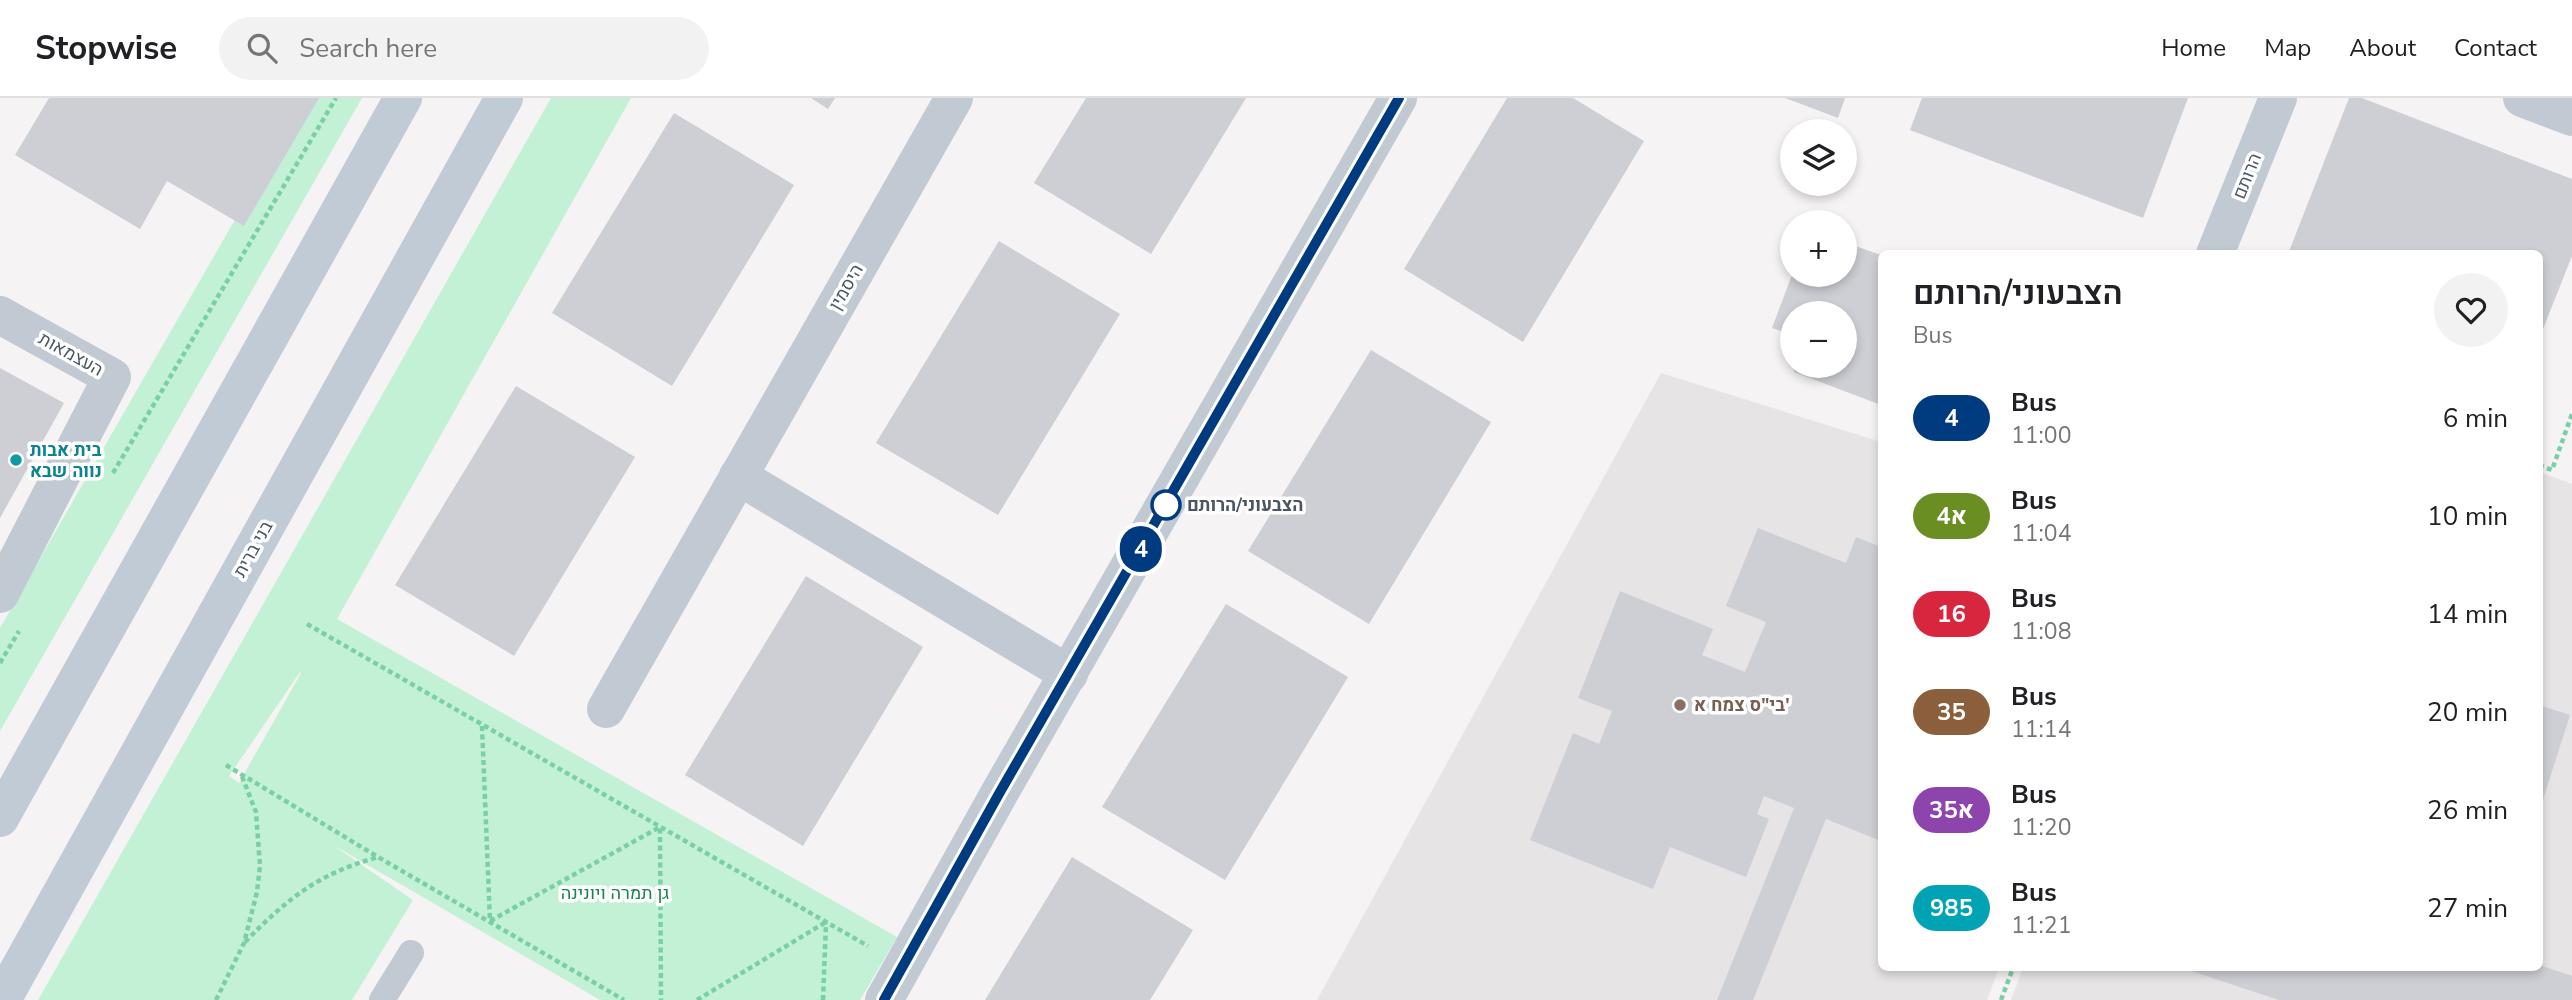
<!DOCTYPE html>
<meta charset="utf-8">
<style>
:root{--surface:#fff;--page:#f2f2f2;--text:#202124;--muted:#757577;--line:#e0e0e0}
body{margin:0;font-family:"Nunito Sans",Heebo,sans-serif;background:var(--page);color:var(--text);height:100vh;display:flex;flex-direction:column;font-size:26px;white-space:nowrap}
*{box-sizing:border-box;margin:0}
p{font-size:23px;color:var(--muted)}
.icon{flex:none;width:38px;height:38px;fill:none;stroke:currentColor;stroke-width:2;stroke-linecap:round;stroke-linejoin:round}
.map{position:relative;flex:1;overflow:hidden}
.drawer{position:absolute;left:1878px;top:152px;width:665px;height:721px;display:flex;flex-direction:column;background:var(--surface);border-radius:10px;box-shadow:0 4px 10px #0003}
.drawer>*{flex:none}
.badge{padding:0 14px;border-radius:23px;font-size:24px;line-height:46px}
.fabs{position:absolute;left:1780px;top:21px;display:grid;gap:14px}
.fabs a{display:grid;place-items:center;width:77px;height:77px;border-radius:50%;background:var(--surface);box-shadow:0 4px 10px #0003;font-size:35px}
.map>.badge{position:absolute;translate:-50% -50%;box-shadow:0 0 0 4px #fff}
.round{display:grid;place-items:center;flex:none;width:74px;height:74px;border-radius:37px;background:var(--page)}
.headline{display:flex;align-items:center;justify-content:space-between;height:119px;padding:0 35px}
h1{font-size:33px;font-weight:600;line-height:52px}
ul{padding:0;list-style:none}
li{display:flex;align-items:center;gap:21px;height:98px;padding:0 35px}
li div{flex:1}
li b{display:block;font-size:26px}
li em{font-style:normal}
li .badge{min-width:77px;font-weight:700;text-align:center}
header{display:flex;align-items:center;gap:42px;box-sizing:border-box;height:98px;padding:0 35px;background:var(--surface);border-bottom:2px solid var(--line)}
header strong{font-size:33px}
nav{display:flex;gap:38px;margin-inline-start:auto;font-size:24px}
.search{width:490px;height:63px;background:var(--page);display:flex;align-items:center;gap:18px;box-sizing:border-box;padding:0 24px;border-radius:38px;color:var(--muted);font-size:26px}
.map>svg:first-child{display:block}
</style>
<header>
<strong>Stopwise</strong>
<div class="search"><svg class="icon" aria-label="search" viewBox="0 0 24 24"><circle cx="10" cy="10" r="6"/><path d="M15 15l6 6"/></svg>Search here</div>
<nav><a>Home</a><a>Map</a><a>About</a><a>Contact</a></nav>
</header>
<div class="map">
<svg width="2572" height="902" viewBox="0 0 2572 902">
<rect width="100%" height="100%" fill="#f5f3f3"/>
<g fill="#e6e4e5">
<polygon points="1661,275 1881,344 1881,870 1999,870 1987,902 1317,902"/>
<polygon points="2539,374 2572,386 2572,902 2011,902 2023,870 2539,870"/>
</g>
<g fill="#c3f1d5" fill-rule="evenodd">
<polygon points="305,0 362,0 0,633 0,530"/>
<path d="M551,0H631L337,521L897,839L860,902H600L333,747L413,802L352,902H38ZM300,574L301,575L239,685L229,678Z"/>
</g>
<g fill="#cdcfd5">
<polygon points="49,0 319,0 244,128 167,83 140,131 15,57"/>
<polygon points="811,0 835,0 828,11"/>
<polygon points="1086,0 1246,0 1151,156 1034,85"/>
<polygon points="1507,0 1573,0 1644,43 1523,244 1404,171"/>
<polygon points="1785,0 1845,0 1838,20"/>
<polygon points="1922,0 2188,0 2143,120 1910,32"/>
<polygon points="2349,0 2362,0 2572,81 2572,158 2539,241 2539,156 2288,156"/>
<polygon points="674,15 794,87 672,288 552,215"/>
<polygon points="999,143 1120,216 998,417 876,345"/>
<polygon points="1844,144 1881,157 1881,307 1794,274 1796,268 1844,268 1844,215 1792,215 1792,237 1772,230 1792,177 1844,177"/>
<polygon points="1371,252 1491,324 1369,526 1248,453"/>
<polygon points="0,270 64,305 0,420"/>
<polygon points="516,288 635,359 514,558 395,487"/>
<polygon points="1758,430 1846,465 1856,439 1881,449 1881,743 1826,721 1753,902 1717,902 1794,710 1764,698 1757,716 1769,721 1746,779 1670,749 1653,791 1530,742 1573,635 1599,646 1612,613 1578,600 1620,493 1713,531 1702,557 1745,574 1766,524 1726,508"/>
<polygon points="806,478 923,549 803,748 685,677"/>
<polygon points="1226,506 1348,579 1225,782 1102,709"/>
<polygon points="2539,607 2570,617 2540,711 2539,710"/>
<polygon points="1072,759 1193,832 1150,902 985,902"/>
<polygon points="2539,867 2572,878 2572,902 2279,902 2182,870 2539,870"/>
</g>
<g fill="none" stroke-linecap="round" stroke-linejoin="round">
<g stroke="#7ad0a6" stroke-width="4.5" stroke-dasharray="5 3.5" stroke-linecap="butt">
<polyline points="2539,367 2552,372 2572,316"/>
<polyline points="113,375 336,0"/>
<polyline points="307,526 868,848"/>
<polyline points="0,565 19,533"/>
<polyline points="482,628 490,823 660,729 661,902"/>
<polyline points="226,667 378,759 624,902"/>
<path d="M245,844C288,800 318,776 378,759"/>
<polyline points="216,902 244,845 257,794 260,768 256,714 241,676"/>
<polyline points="697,902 826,824"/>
<polyline points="823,902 826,825"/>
<polyline points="2001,902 2013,870"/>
</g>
<polyline stroke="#c1cad2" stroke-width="26" points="382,902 411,855"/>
<g stroke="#c1cad2" stroke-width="38">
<polyline points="2522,0 2572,19"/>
<polyline points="2215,156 2278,0"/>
<polyline points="0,217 112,279 0,496"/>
<polyline points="738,378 1069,576"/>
<polyline points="606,611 954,0"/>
<polyline points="884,902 1000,694 1398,0"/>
</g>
<g stroke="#c1cbd6" stroke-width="38">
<polyline points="0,720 403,0"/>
<polyline points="2,902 504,0"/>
</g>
</g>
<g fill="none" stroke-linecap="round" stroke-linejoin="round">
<g stroke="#fff" stroke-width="16">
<polyline id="line" points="884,902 1000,694 1399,0"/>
</g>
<use href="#line" stroke="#003b80" stroke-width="10"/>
</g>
<circle fill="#0f9aa8" stroke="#fff" stroke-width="2.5" cx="16" cy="362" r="7"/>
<circle fill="#fff" stroke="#003b80" stroke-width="3.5" cx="1166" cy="407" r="14"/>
<circle fill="#8d6e63" stroke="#fff" stroke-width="2.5" cx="1680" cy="607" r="7"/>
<g text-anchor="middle" stroke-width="7" stroke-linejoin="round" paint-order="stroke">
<g font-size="18" fill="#4a5661" stroke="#fff">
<text transform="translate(2247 78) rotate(-68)" y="6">הרותם</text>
<text transform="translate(846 189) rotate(-60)" y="6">היסמין</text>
<text transform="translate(71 256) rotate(29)" y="6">העצמאות</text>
<text transform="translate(253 451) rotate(-61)" y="6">בני ברית</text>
</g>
<g font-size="18" font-weight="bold" fill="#0d838f" stroke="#fff" text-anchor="start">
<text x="30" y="358">בית אבות<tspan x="30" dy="21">נווה שבא</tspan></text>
</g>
<g font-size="18" font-weight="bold" fill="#4a5661" stroke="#fff" text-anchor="start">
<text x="1187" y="413">הצבעוני/הרותם</text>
</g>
<g font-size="18" font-weight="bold" fill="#785e54" stroke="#fff" text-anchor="start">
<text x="1694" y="613">בי"ס צמח א'</text>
</g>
<g font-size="18" fill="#17864f" stroke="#fff">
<text x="615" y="801">גן תמרה ויונינה</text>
</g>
</g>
</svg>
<div class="fabs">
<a><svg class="icon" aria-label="layers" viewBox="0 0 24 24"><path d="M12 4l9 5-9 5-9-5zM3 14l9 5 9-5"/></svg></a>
<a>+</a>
<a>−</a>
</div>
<b class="badge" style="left:1141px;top:451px;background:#003b80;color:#fff">4</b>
<section class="drawer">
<div class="headline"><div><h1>הצבעוני/הרותם</h1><p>Bus</p></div><a class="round"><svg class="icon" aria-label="heart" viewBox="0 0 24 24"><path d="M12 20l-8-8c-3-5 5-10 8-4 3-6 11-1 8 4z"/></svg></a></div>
<ul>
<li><span class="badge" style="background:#003b80;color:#fff">4</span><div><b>Bus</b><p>11:00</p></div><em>6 min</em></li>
<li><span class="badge" style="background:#6b8e23;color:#fff">4א</span><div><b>Bus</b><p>11:04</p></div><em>10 min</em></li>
<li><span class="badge" style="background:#d7263d;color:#fff">16</span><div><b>Bus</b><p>11:08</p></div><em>14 min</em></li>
<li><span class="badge" style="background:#8b5e3c;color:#fff">35</span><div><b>Bus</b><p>11:14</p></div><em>20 min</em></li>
<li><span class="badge" style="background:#8e44ad;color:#fff">35א</span><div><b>Bus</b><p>11:20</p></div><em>26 min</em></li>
<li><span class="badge" style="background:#00a3b4;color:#fff">985</span><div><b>Bus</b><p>11:21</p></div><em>27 min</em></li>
</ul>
</section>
</div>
